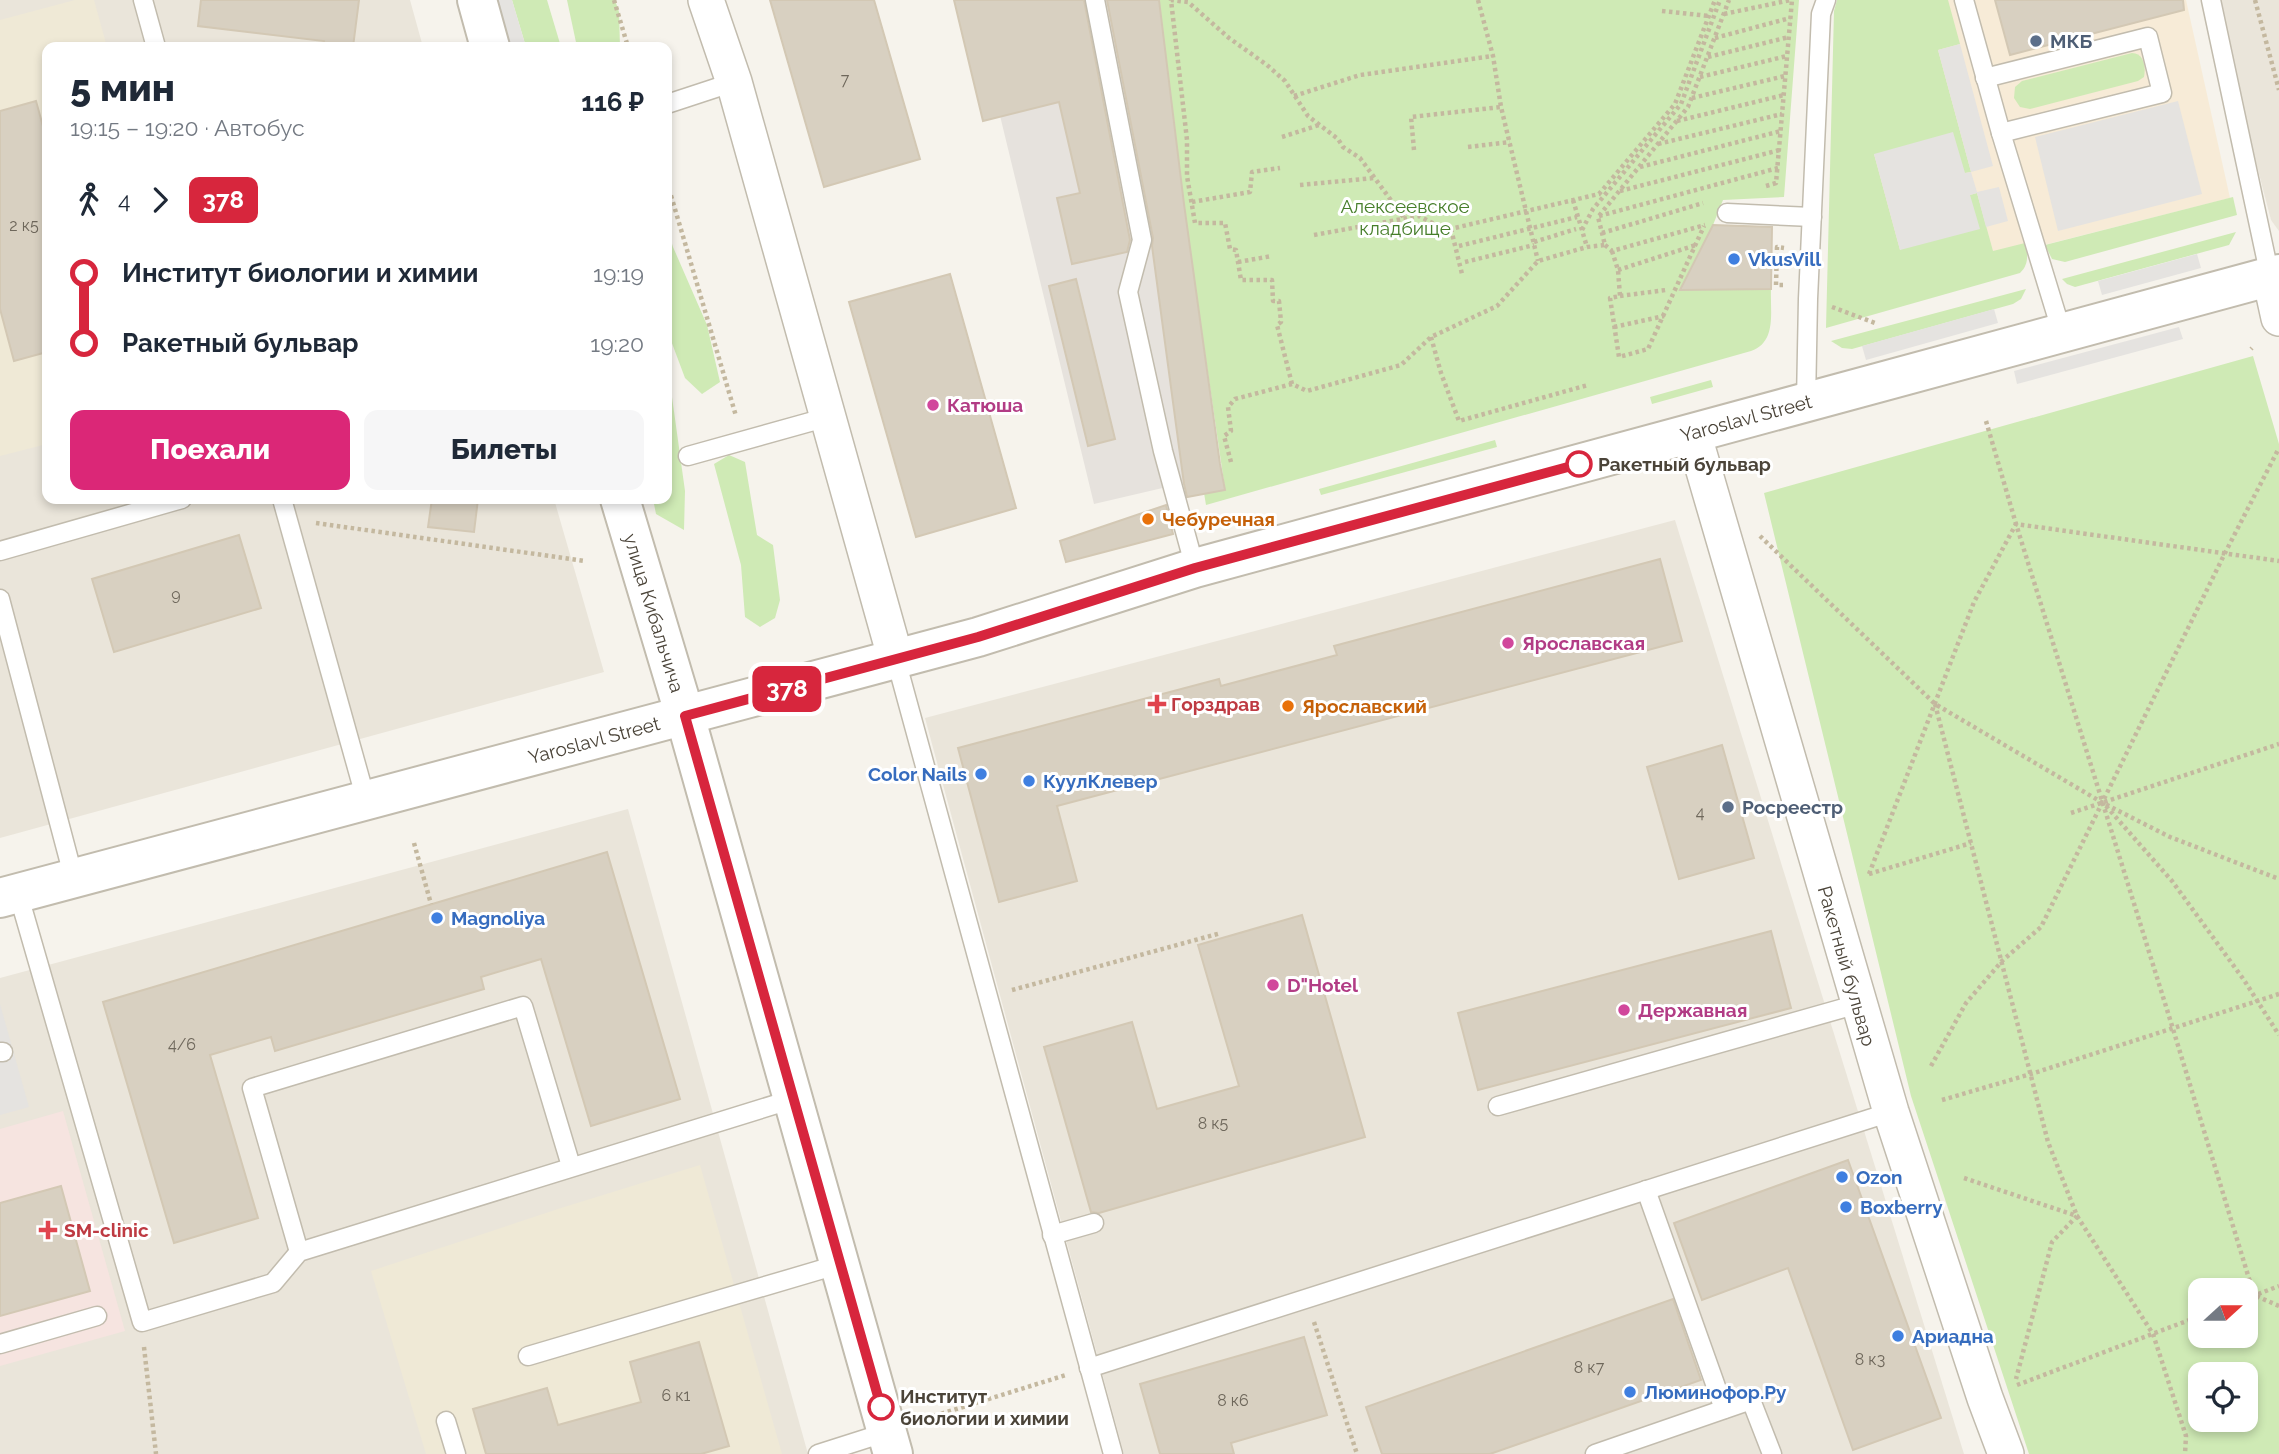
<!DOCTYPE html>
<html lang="ru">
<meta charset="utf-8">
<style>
:root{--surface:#fff;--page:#f6f6f7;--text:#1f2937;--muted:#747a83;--accent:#db2777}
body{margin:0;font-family:Raleway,sans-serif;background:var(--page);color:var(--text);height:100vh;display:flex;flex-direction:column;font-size:26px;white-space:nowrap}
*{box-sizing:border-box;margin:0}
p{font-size:23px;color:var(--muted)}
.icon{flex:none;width:38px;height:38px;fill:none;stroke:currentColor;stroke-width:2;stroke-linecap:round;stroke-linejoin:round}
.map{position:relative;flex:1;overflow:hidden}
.panel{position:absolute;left:42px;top:42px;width:630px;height:462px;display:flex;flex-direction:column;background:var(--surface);border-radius:14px;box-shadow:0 4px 10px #0003}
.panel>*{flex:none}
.badge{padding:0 14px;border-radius:10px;font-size:24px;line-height:46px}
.needle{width:46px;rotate:69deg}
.fabs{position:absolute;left:2188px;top:1278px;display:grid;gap:14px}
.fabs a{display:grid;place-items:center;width:70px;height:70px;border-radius:14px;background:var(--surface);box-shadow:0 4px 10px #0003;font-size:35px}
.map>.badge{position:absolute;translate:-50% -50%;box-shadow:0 0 0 4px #fff}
.legs{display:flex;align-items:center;gap:10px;height:77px;padding:0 28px;font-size:23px}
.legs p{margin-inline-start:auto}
.headline{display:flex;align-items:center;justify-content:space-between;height:119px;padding:0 28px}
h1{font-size:38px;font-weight:800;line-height:52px}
.button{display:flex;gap:14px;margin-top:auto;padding:14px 28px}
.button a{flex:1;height:80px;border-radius:14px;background:var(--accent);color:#fff;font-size:28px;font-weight:800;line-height:80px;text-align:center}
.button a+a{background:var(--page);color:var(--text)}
ul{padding:0 28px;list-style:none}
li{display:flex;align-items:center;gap:24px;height:70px;font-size:26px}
li i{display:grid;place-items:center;width:10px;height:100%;margin:0 9px;background:currentColor}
li i::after{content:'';width:18px;height:18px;margin:-9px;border:5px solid;border-radius:50%;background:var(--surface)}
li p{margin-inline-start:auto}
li:first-child i{background:linear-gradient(#0000 50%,currentColor 0)}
li:last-child i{background:linear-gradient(currentColor 50%,#0000 0)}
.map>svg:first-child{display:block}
</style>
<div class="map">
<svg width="2279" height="1454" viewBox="0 0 2279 1454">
<rect width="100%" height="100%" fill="#f6f3ec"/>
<g fill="#eae5da">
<polygon points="0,0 410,0 423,47 47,47 47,499 554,499 604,672 0,838"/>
<polygon points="2214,0 2279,0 2279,231 2271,220"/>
<polygon points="1675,520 1964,1454 1124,1454 925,718"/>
<polygon points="628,809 808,1454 0,1454 0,978"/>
</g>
<polygon fill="#f7ebd7" points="1896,0 2186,0 2230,198 1849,294"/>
<polygon fill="#e6e2dd" points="972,0 1159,0 1220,464 1225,490 1182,466 1184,483 1094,504"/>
<g fill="#efe9d6">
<polygon points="75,0 94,0 107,47 47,47 47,444 0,456 0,20"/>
<polygon points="700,1165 782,1454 426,1454 371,1271 561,1208"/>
</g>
<polygon fill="#f6e4e0" points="63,1111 125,1331 0,1366 0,1129"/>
<g fill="#cfeab5" fill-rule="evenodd">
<polygon points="512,0 547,0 561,47 526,47"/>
<polygon points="567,0 615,0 619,12 620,47 577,47"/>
<path d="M1159,0H1799L1784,197L1723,200L1713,225L1681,289H1771C1770,312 1777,342 1751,351L1206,505L1204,493L1225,489L1185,216Z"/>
<path d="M1837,0H1948L1960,44L1938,50L1971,172L1965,173L1874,154L1900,250L1970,195L1977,193L1993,251L2025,243C2028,254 2029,265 2020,273L1826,328L1834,11Z"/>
<path d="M2132,53C2144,53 2146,67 2144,77L2138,81L2030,109L2020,107L2014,98L2015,87L2022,81Z"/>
<polygon points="2233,197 2237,215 2065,262 2052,259 2045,245"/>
<polygon points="667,227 673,247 707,325 720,382 702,394 685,378 667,330"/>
<polygon points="2236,232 2229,245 2075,287 2067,284 2062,279"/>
<polygon points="2026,289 2021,299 2013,304 1852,349 1842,348 1831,341"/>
<path d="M2253,356L2279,444V1454H2029L1911,1096L1764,493ZM2200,1290H2245V1335H2200ZM2200,1374H2245V1419H2200Z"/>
<polygon points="1711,380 1713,387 1652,404 1650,397"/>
<polygon points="667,394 672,397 685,491 684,530 656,514 653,499 667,499"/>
<polygon points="1495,440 1497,447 1321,495 1319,489"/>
<polygon points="729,455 745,462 757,535 773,545 780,600 775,618 760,627 745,617 741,565 714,464"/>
</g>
<g fill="#e5e3e0">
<polygon points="494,0 512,0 526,47 508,47"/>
<polygon points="1960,44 1993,166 1971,172 1977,192 1999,187 2008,221 1986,227 1977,193 1970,195 1980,229 1900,250 1874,154 1953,132 1965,173 1971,172 1938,50"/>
<polygon points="2178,101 2202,194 2058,231 2035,137"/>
<polygon points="2197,254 2201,268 2102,295 2098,281"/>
<polygon points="1994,309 1998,323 1866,360 1862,346"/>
<polygon points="2179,327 2183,339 2017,384 2014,371"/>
<polygon points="0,1004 29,1107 0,1115"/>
</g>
<g fill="#d8d0c1" stroke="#d3c8b4" stroke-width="2">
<polygon points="201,0 359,0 353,47 323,47 324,41 198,26"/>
<polygon points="770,0 874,0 920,159 824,187"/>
<polygon points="954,0 1084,0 1130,240 1127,252 1072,264 1057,198 1080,193 1059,102 983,121"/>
<polygon points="1107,0 1159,0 1184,204 1220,464 1225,490 1187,497 1184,484 1152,246 1153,238"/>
<polygon points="1995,0 2183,0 2184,10 2010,55"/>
<polygon points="36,101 47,141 47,352 14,361 0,309 0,111"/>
<polygon points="1713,225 1772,227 1771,289 1680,290"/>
<polygon points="950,274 1016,508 916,537 849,302"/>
<polygon points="1076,279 1115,439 1088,446 1049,286"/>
<polygon points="432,499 478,499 474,532 428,527"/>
<polygon points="1166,505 1173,534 1066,562 1060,541"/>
<polygon points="239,535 261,608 114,652 92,579"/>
<polygon points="1660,559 1682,641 1057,806 1077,881 999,902 958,748 1219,679 1221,686 1337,655 1334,646"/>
<polygon points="1722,745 1754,858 1679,879 1647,767"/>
<polygon points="607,852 680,1099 591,1126 541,959 481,977 484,989 275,1051 271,1037 210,1055 258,1218 174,1243 103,1002"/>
<polygon points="1302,915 1365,1137 1099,1213 1091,1212 1044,1047 1132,1022 1157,1109 1239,1086 1198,945"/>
<polygon points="1771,931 1791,1008 1478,1090 1458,1013"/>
<polygon points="1848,1160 1941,1418 1853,1450 1788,1268 1702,1300 1674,1223"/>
<polygon points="61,1186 90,1291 0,1316 0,1203"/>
<polygon points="1673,1299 1701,1380 1490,1454 1382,1454 1366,1407"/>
<polygon points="1304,1337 1327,1415 1231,1443 1234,1454 1160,1454 1140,1384"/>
<polygon points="699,1342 729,1446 701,1454 486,1454 473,1409 547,1388 558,1425 641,1402 630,1362"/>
</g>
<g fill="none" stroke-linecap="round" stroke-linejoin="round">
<g stroke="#c2bcae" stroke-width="21">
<g id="service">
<polyline points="143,0 156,47"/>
<polyline points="1095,0 1142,240 1128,292 1163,451 1195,568"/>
<polyline points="1964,0 2001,133"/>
<polyline points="2211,0 2270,277"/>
<polyline points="1985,78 2148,37 2162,93 2001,133 2062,333"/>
<polyline points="667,104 734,82"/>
<polyline points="1727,213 1812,217"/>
<polyline points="1806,402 1808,299 1821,14 1826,0"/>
<polyline points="688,456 828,417"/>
<polyline points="282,499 366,800"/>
<polyline points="0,551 182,499"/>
<polyline points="0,599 74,879"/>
<polyline points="896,660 1113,1454"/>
<polyline points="18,893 142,1322 273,1283 299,1252 793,1099"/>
<polyline points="0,1052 3,1052"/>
<polyline points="1498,1106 1858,1004"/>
<polyline points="1646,1190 1724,1409"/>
<polyline points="1052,1235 1094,1223"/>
<polyline points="299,1252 252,1088 523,1006 571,1166"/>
<polyline points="0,1344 97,1316"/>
<polyline points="528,1356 840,1264"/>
<polyline points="1089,1368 1891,1112"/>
<polyline points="446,1421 456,1454"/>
<polyline points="818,1454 887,1432"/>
<polyline points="1595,1454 1751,1400 1772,1454"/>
</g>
</g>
<g stroke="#c2bcae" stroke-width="38">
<g id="minor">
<polyline points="706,0 734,82 896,660"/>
<polyline points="2270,277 2279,318"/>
<polyline points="1693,433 1891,1112 1985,1398 2006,1454"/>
</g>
</g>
<g stroke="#c2bcae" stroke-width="42">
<g id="tertiary">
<polyline points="477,0 490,47"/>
<polyline points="620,499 685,716 893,1454"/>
<polyline points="0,898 978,637 1195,568 2279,274"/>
</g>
</g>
<g stroke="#c4b89f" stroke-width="4.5" stroke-dasharray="3.5 3.5" stroke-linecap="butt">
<polyline points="614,0 628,47"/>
<polyline points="1478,0 1493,56 1501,107 1538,261"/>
<polyline points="2255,0 2279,90"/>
<polyline points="1662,11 1709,16"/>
<polyline points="1724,14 1791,0"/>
<polyline points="1715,38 1790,18"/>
<polyline points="1708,57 1789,37"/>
<polyline points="1700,77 1787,56"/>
<polyline points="1294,96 1360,75 1493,56"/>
<polyline points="1692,98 1785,76"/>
<polyline points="1677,121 1784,95"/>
<polyline points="1282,137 1319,125"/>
<polyline points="1658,144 1782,114"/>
<polyline points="1468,147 1510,142"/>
<polyline points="1414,150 1411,117 1501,107"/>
<polyline points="1640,167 1781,131"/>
<polyline points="667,182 736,416"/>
<polyline points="1300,185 1374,178"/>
<polyline points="1766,186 1776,183 1792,0"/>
<polyline points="1620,191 1780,150"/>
<polyline points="1573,200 1587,247"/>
<polyline points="1192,202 1250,192 1252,172 1280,168"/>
<polyline points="1599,216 1778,168"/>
<polyline points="1451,229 1462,274"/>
<polyline points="1582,230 1593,209 1681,104 1720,0"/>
<polyline points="1602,233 1703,203"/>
<polyline points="1314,235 1419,216 1446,230 1599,194 1675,104 1715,0"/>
<polyline points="1534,242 1576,229"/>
<polyline points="1605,245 1612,251 1705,225"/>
<polyline points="1459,246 1577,217"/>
<polyline points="1612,251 1618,270 1620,296 1610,298 1619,357 1648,349 1704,226"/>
<polyline points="1238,262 1272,256"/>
<polyline points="1465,262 1534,245"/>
<polyline points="1618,270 1696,245"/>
<polyline points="1783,285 1776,285 1777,247 1784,248"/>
<polyline points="1620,296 1666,290"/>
<polyline points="1832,307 1875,323"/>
<polyline points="1614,327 1664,316"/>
<polyline points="1431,337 1441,373 1459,421 1588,385"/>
<polyline points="2251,349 2252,348"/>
<polyline points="1292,384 1277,325 1281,322 1279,301 1273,301 1272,280 1241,280 1236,250 1230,249 1225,223 1195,223 1187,176 1187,140 1171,0 1188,2 1229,38 1267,65 1285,81 1308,116 1338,139 1343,147 1360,158 1404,218"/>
<polyline points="1986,421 2016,524 2173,1029 2254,1295 2279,1306"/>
<polyline points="1231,462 1224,436 1231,431 1228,407 1235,399 1292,384 1307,391 1401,365 1431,337 1497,306 1538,261 1587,247 1605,245 1598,217 1688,107 1729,0"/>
<polyline points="316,523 585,561"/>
<polyline points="1760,536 1935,704 2103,803 2170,837 2279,879"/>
<polyline points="1935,704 2048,1142 2077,1216 2153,1334 2186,1436 2185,1454"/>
<polyline points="2106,806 2172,881 2244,980 2279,1035"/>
<polyline points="2071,813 2279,744"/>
<polyline points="414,843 431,904"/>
<polyline points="1869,874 1974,602 2016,524 2279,561"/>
<polyline points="1869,874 1971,843"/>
<polyline points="1012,990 1221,933"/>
<polyline points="1931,1066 1966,1003 2002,961 2041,927 2225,553 2279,448"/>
<polyline points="1942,1100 2031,1074 2279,994"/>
<polyline points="1964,1178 2077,1216 2052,1242 2016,1379"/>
<polyline points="2245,1299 2279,1286"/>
<polyline points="1314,1322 1357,1454"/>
<polyline points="144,1347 156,1454"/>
<polyline points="2017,1385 2200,1316"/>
<polyline points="921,1420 1066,1375"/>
</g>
<use href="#service" stroke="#fff" stroke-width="18"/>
<use href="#minor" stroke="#fff" stroke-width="35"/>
<use href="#tertiary" stroke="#fff" stroke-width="38"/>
</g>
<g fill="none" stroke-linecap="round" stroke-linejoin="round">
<g stroke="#fff" stroke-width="16">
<polyline id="line-1" points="881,1407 685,716 978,637 1195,568 1579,464"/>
</g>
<use href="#line-1" stroke="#d7263d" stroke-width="10"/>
</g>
<g fill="#5c6f8a" stroke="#fff" stroke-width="2.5">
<circle cx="2036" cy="41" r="7"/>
<circle cx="1728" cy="807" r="7"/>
</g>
<g fill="#3f7fe0" stroke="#fff" stroke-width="2.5">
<circle cx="1734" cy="259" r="7"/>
<circle cx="981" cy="774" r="7"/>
<circle cx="1029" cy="781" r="7"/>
<circle cx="437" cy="918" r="7"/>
<circle cx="1842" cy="1177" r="7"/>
<circle cx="1846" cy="1207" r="7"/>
<circle cx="1898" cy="1336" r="7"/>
<circle cx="1630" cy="1392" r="7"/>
</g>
<g fill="#d1479c" stroke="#fff" stroke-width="2.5">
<circle cx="933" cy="405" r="7"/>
<circle cx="1508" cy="643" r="7"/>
<circle cx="1273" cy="985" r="7"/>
<circle cx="1624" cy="1010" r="7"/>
</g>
<g fill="#fff" stroke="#d7263d" stroke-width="3.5">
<circle cx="1579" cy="464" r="12"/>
<circle cx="881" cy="1407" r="12"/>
</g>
<g fill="#e8710a" stroke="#fff" stroke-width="2.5">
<circle cx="1148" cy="519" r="7"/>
<circle cx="1288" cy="706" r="7"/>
</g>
<g fill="#e0444e" stroke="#fff" stroke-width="2.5">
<path d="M1153.5 693.5h7v7h7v7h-7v7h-7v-7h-7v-7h7z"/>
<path d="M44.5 1219.5h7v7h7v7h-7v7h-7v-7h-7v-7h7z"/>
</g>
<g text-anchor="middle" stroke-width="6" stroke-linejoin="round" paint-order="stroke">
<g font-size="16" fill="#6e675b">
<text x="845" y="85">7</text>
<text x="24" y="231">2 к5</text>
<text x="176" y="600">9</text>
<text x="1700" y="818">4</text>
<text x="182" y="1050">4/6</text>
<text x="1213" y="1129">8 к5</text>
<text x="1870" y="1365">8 к3</text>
<text x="1589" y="1373">8 к7</text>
<text x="676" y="1401">6 к1</text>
<text x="1233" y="1406">8 к6</text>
</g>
<g font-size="19" font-weight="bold" fill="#4e5e75" stroke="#fff" text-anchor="start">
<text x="2050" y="48">МКБ</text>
<text x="1742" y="814">Росреестр</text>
</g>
<g font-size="19" fill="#467e2a" stroke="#fff">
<text x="1405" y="213">Алексеевское<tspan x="1405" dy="22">кладбище</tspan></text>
</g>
<g font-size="19" font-weight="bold" fill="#366cbe" stroke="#fff" text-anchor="start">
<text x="1748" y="266">VkusVill</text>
<text x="967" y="781" text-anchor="end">Color Nails</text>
<text x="1043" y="788">КуулКлевер</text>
<text x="451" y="925">Magnoliya</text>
<text x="1856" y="1184">Ozon</text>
<text x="1860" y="1214">Boxberry</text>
<text x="1912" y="1343">Ариадна</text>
<text x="1644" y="1399">Люминофор.Ру</text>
</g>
<g font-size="19" font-weight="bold" fill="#b23c85" stroke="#fff" text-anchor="start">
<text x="947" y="412">Катюша</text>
<text x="1522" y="650">Ярославская</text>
<text x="1287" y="992">D"Hotel</text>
<text x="1638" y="1017">Державная</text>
</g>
<g font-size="19" fill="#4b4439" stroke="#fff">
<text transform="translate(1746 418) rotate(-15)" y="7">Yaroslavl Street</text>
<text transform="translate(654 613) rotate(73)" y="7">улица Кибальчича</text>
<text transform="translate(594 740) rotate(-15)" y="7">Yaroslavl Street</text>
<text transform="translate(1847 966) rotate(74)" y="7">Ракетный бульвар</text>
</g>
<g font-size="19" font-weight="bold" fill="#4b4439" stroke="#fff" text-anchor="start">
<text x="1598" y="471">Ракетный бульвар</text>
<text x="900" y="1403">Институт<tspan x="900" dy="22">биологии и химии</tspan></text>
</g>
<g font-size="19" font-weight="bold" fill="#c56008" stroke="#fff" text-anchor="start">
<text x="1162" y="526">Чебуречная</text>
<text x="1302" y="713">Ярославский</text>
</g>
<g font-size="19" font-weight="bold" fill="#be3a42" stroke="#fff" text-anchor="start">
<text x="1171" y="711">Горздрав</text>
<text x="64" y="1237">SM-clinic</text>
</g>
</g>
</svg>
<div class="fabs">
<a><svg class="needle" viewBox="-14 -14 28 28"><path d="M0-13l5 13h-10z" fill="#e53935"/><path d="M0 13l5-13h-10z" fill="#747a83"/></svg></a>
<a><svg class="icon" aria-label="locate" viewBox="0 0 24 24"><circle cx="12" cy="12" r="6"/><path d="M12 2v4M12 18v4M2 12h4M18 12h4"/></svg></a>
</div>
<b class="badge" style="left:787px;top:689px;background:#d7263d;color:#fff">378</b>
<section class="panel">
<div class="headline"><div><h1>5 мин</h1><p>19:15 – 19:20 · Автобус</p></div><b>116 ₽</b></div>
<div class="legs"><svg class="icon" aria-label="walk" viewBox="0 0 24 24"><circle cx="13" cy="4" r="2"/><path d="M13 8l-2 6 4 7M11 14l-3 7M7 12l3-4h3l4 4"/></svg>4<svg class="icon" aria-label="forward" viewBox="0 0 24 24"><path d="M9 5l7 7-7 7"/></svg><b class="badge" style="background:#d7263d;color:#fff">378</b></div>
<ul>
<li><i style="color:#d7263d"></i><b>Институт биологии и химии</b><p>19:19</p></li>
<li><i style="color:#d7263d"></i><b>Ракетный бульвар</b><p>19:20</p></li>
</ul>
<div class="button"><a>Поехали</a><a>Билеты</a></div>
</section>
</div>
